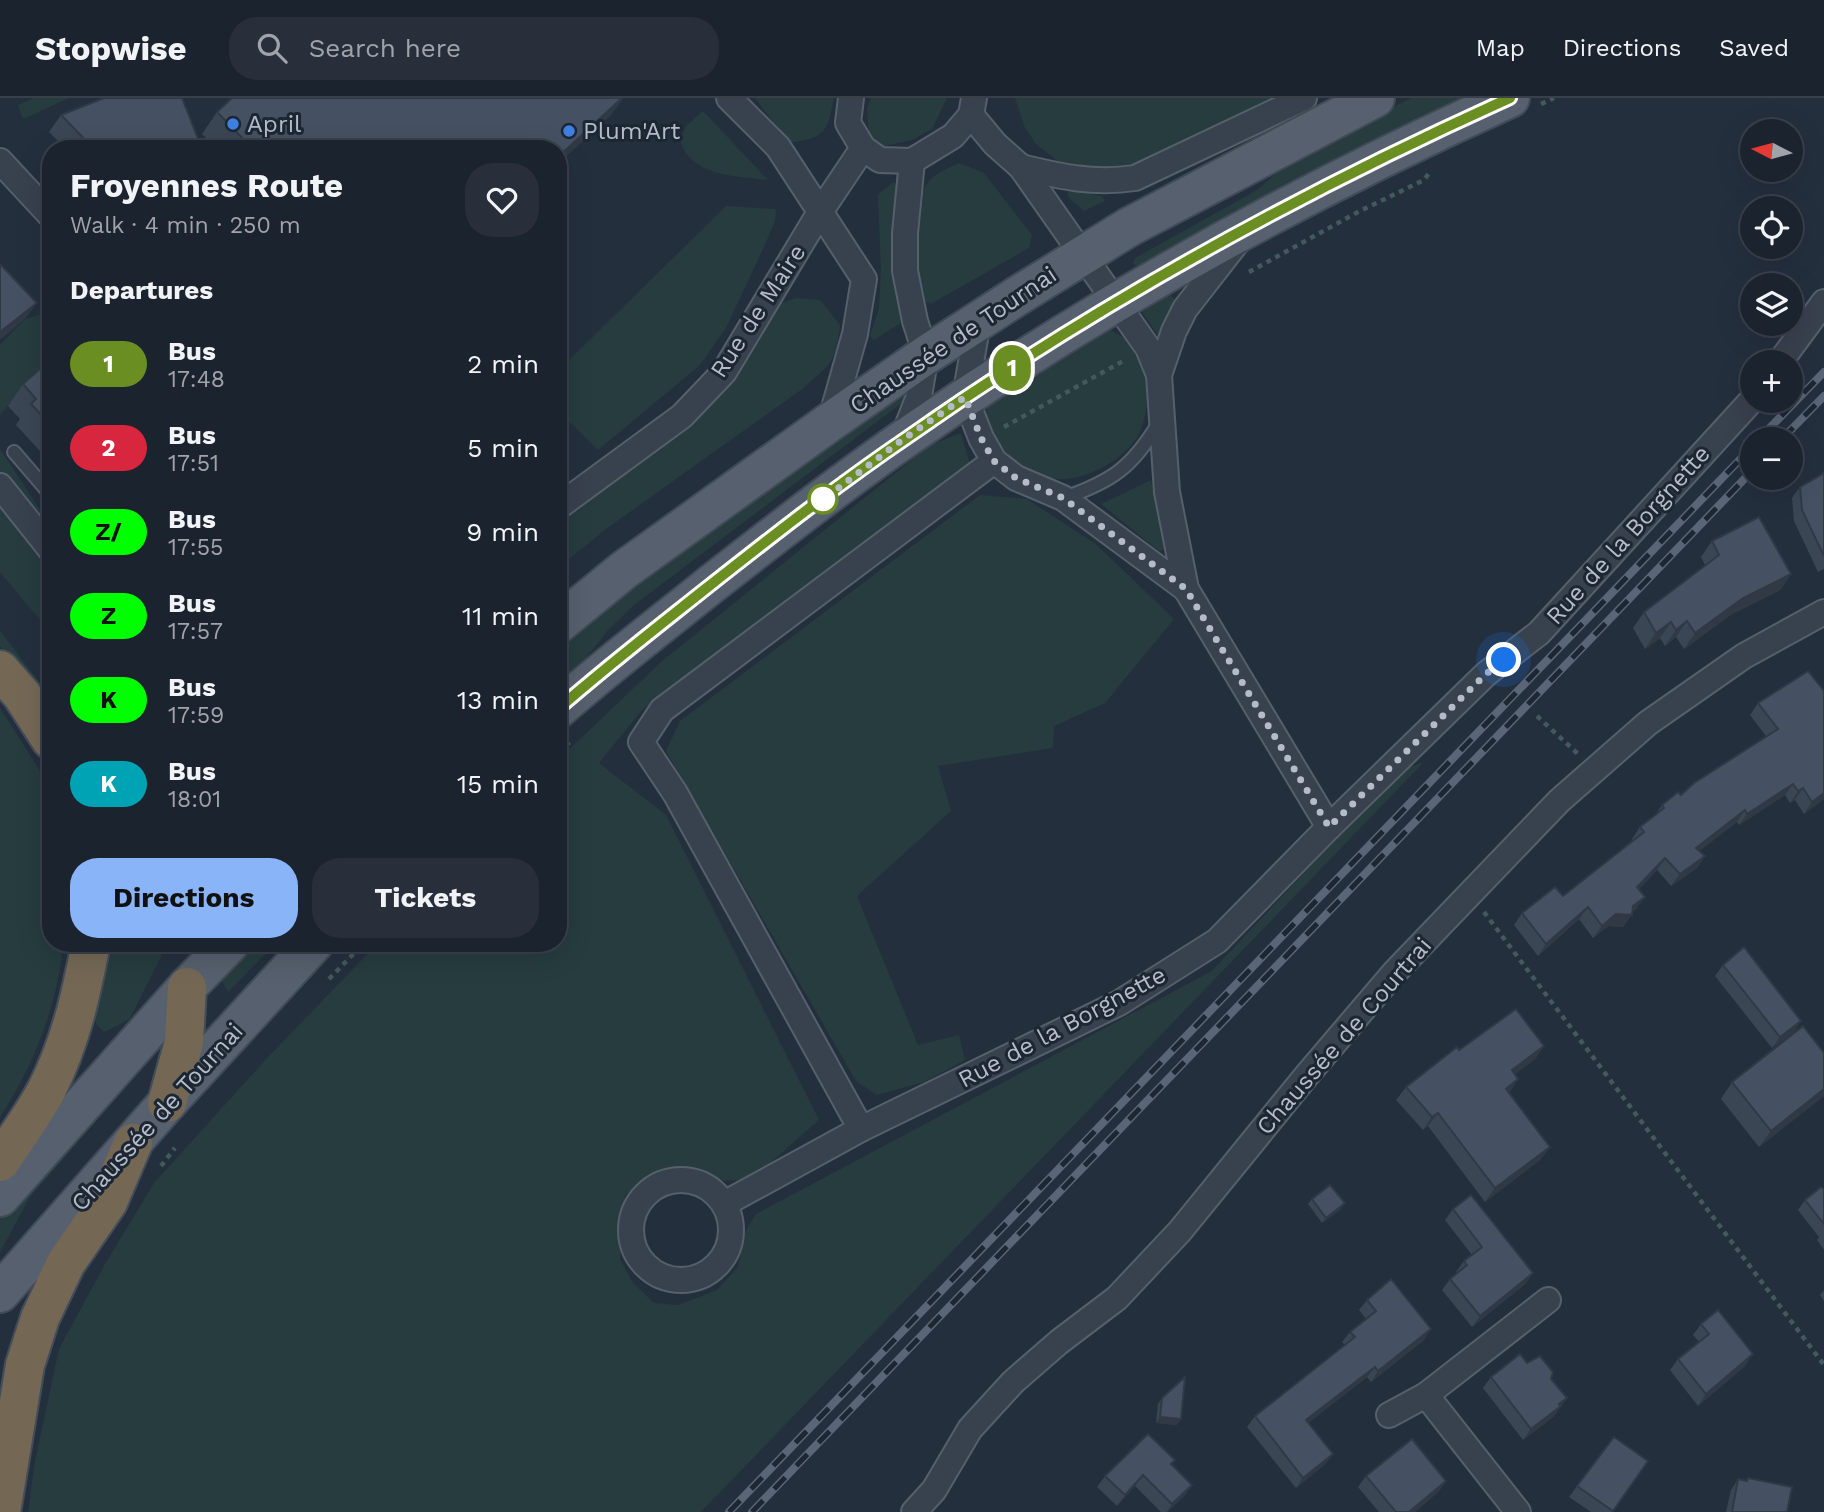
<!DOCTYPE html>
<meta charset="utf-8">
<style>
:root{--surface:#1b232e;--page:#282f3a;--text:#f1f3f6;--muted:#a0a4aa;--line:#39404a;--accent:#8ab4f8}
body{margin:0;font-family:"Work Sans",sans-serif;background:var(--page);color:var(--text);height:100vh;display:flex;flex-direction:column;font-size:26px;white-space:nowrap}
*{box-sizing:border-box;margin:0}
p{font-size:23px;color:var(--muted)}
.icon{flex:none;width:38px;height:38px;fill:none;stroke:currentColor;stroke-width:2;stroke-linecap:round;stroke-linejoin:round}
.map{position:relative;flex:1;overflow:hidden}
.drawer{position:absolute;left:42px;top:42px;width:525px;height:812px;display:flex;flex-direction:column;background:var(--surface);border-radius:28px;box-shadow:0 7px 28px #0002,0 0 0 2px var(--line)}
.drawer>*{flex:none}
.badge{padding:0 14px;border-radius:23px;font-size:24px;line-height:46px}
.needle{width:46px;rotate:276deg}
.controls{position:absolute;left:1740px;top:21px;display:grid;gap:14px}
.controls a{display:grid;place-items:center;width:63px;height:63px;border-radius:50%;background:var(--surface);box-shadow:0 7px 28px #0002,0 0 0 2px var(--line);font-size:35px}
.you{position:absolute;width:35px;height:35px;margin:-18px;border:5px solid #fff;border-radius:50%;background:#1a73e8;box-shadow:0 0 0 10px #1a73e833}
.map>.badge{position:absolute;translate:-50% -50%;box-shadow:0 0 0 4px #fff}
h2{padding:0 28px;font-size:26px;line-height:63px}
.round{display:grid;place-items:center;flex:none;width:74px;height:74px;border-radius:28px;background:var(--page)}
.overview{display:flex;align-items:center;justify-content:space-between;height:119px;padding:0 28px}
h1{font-size:33px;font-weight:700;line-height:52px}
.cta{display:flex;gap:14px;margin-top:auto;padding:14px 28px}
.cta a{flex:1;height:80px;border-radius:28px;background:var(--accent);color:#111;font-size:28px;font-weight:700;line-height:80px;text-align:center}
.cta a+a{background:var(--page);color:var(--text)}
ul{padding:0;list-style:none}
li{display:flex;align-items:center;gap:21px;height:84px;padding:0 28px}
li div{flex:1}
li b{display:block;font-size:26px}
li em{font-style:normal}
li .badge{min-width:77px;font-weight:700;text-align:center}
header{display:flex;align-items:center;gap:42px;box-sizing:border-box;height:98px;padding:0 35px;background:var(--surface);border-bottom:2px solid var(--line)}
header strong{font-size:33px}
nav{display:flex;gap:38px;margin-inline-start:auto;font-size:24px}
.search{width:490px;height:63px;background:var(--page);display:flex;align-items:center;gap:18px;box-sizing:border-box;padding:0 24px;border-radius:28px;color:var(--muted);font-size:26px}
.map>svg:first-child{display:block}
</style>
<header>
<strong>Stopwise</strong>
<div class="search"><svg class="icon" aria-label="search" viewBox="0 0 24 24"><circle cx="10" cy="10" r="6"/><path d="M15 15l6 6"/></svg>Search here</div>
<nav><a>Map</a><a>Directions</a><a>Saved</a></nav>
</header>
<div class="map">
<svg width="1824" height="1414" viewBox="0 0 1824 1414">
<rect width="100%" height="100%" fill="#242f3e"/>
<g fill="#263c3f">
<polygon points="34,0 69,0 23,21 18,7"/>
<path d="M755,0H834C827,36 825,39 789,45Z"/>
<polygon points="871,0 947,0 932,31 912,42 879,49 869,35 867,11"/>
<polygon points="1015,0 1279,0 1144,68 1076,72 1060,65 1036,46 1025,30"/>
<polygon points="1411,0 1467,0 1147,165 1136,168 1133,166 1135,160 1257,92 1292,62"/>
<path d="M703,13L768,82C736,78 692,79 680,43L686,28Z"/>
<path d="M959,65L984,75L1032,137L1029,150L931,206L920,201C917,167 906,110 930,82C937,74 949,70 959,65Z"/>
<polygon points="892,85 902,86 895,158 902,224 874,242 870,238 879,210 881,172 878,96"/>
<polygon points="1068,92 1102,98 1105,103 1084,113 1068,99"/>
<polygon points="726,108 776,111 775,123 764,149 726,230 700,267 598,352 558,313 558,273"/>
<polygon points="1170,197 1177,203 1158,238 1141,212"/>
<path d="M796,200L820,202L840,227C836,266 829,267 801,292L606,431L558,470V424L690,324L778,206Z"/>
<polygon points="51,213 51,259 26,290 0,316 0,247 25,221"/>
<path d="M1107,230C1113,234 1121,237 1126,241C1129,244 1131,251 1134,255C1142,268 1147,278 1147,294C1147,310 1145,327 1136,341C1121,363 1085,383 1058,381C1023,378 979,348 987,309Z"/>
<polygon points="896,294 903,300 902,305 634,507 608,532 587,559 558,584 558,550 568,541 634,488"/>
<polygon points="961,335 970,366 907,411 642,612 599,665 666,717 819,1022 752,1081 719,1083 693,1075 660,1075 625,1097 621,1126 620,1161 633,1185 654,1205 678,1207 717,1192 738,1169 746,1132 756,1116 1212,873 1400,673 1424,664 701,1414 28,1414 35,1363 59,1251 105,1166 154,1085 269,958 378,845 558,845 558,662 661,564 930,347"/>
<polygon points="0,351 51,428 51,442 0,379"/>
<polygon points="1151,382 1164,452 1159,453 1101,406"/>
<polygon points="980,397 1027,401 1097,447 1174,521 1105,605 1054,628 1053,650 938,668 951,713 857,798 918,947 959,937 965,962 924,984 877,997 856,983 666,653 680,623"/>
<polygon points="0,407 51,471 51,535 0,474"/>
<polygon points="0,533 51,599 51,614 38,591 0,548"/>
<path d="M0,610L40,673L51,706V845H63C58,907 34,967 0,1019Z"/>
<polygon points="103,845 159,845 162,857 129,922 104,934 97,927 91,912"/>
<polygon points="243,845 276,845 228,894 220,880"/>
<polygon points="151,954 136,977 30,1099 0,1154 0,1110"/>
</g>
<g fill="none" stroke-linecap="round" stroke-linejoin="round">
<g stroke="#565f6c" stroke-width="16">
<g id="service">
<polyline points="14,354 51,397"/>
<path d="M1064,400C1113,383 1132,369 1159,325"/>
</g>
</g>
<g stroke="#565f6c" stroke-width="28">
<g id="minor">
<polyline points="729,0 778,49 864,181 855,236 830,324"/>
<polyline points="851,0 848,25 863,50 880,62 912,63 953,38 971,17 974,0"/>
<polyline points="971,17 995,46 1021,69 1148,250 1159,277 1167,394 1186,491 1329,729"/>
<polyline points="0,63 51,118"/>
<path d="M1021,69C1062,79 1093,86 1135,80L1304,0"/>
<polyline points="978,224 965,299 981,340 994,363 1016,380 1063,400 1186,491"/>
<polyline points="1780,264 1824,204"/>
<polyline points="1159,277 1174,233 1185,211 1238,143"/>
<polyline points="902,342 919,298 926,257 915,223 905,173 905,135 912,63"/>
<polyline points="0,388 51,452"/>
<polyline points="558,409 682,318 724,274 820,114 863,50"/>
<polyline points="861,1031 675,695 641,644 662,612 994,363"/>
<circle cx="681" cy="1132" r="50"/>
<polyline points="724,1106 861,1031 1119,905 1217,843 1329,729 1486,576 1539,535 1752,302"/>
<polyline points="1426,1297 1518,1414"/>
<polyline points="1389,1317 1426,1297 1548,1202"/>
<polyline points="914,1414 934,1392 970,1331 1013,1284 1059,1244 1117,1200 1180,1133 1307,977 1394,875 1559,703 1648,625 1744,558 1824,514"/>
</g>
</g>
<g stroke="#414a57" stroke-width="42">
<g id="primary">
<polyline points="558,526 624,472 830,324 926,257 1022,195 1129,129 1375,0"/>
<path d="M558,611C607,568 658,529 709,488C773,438 838,387 904,341C1095,208 1299,95 1510,0"/>
<polyline points="0,1099 187,889 230,845"/>
<polyline points="0,1195 167,1005 314,845"/>
</g>
</g>
<g stroke="#434c59" stroke-width="42">
<g id="motorway">
<polyline points="0,572 22,597 51,642"/>
<polyline points="167,1005 184,944 187,889"/>
<path d="M0,1064C16,1040 34,1016 47,991C71,943 81,897 91,845"/>
<polyline points="1,1414 25,1267 40,1220 66,1165 108,1104 133,1045"/>
</g>
</g>
<g stroke="#44595c" stroke-width="4.5" stroke-dasharray="5 5" stroke-linecap="butt">
<polyline points="1541,6 1554,0"/>
<polyline points="1249,174 1358,114 1424,82 1430,74"/>
<polyline points="1004,329 1125,262"/>
<polyline points="1537,618 1578,656"/>
<polyline points="558,654 571,643"/>
<polyline points="1484,814 1824,1267"/>
<polyline points="329,881 364,845"/>
<polyline points="161,1068 175,1050"/>
</g>
<use href="#service" stroke="#38414e" stroke-width="12"/>
<use href="#minor" stroke="#38414e" stroke-width="24"/>
<use href="#primary" stroke="#56606e" stroke-width="38"/>
<use href="#motorway" stroke="#746855" stroke-width="38"/>
<g stroke="#5a6575" stroke-width="8">
<g id="rail">
<polyline points="1759,341 1824,274"/>
<polyline points="1782,341 1824,298"/>
<polyline points="729,1414 1752,349"/>
<polyline points="752,1414 1752,373"/>
</g>
</g>
<use href="#rail" stroke="#1d2633" stroke-width="5" stroke-dasharray="16" stroke-linecap="butt"/>
</g>
<g fill="#3b4654">
<polygon points="232,0 623,0 610,18 558,51 217,51 202,36 217,14"/>
<polygon points="61,17 202,51 66,51 49,34"/>
<polygon points="51,278 51,365 16,327 20,321 8,308 23,286"/>
<polygon points="1824,375 1824,471 1818,474 1794,423 1792,400 1800,389"/>
<polygon points="1712,443 1791,476 1780,492 1732,516 1684,551 1676,539 1665,548 1660,540 1645,551 1633,530 1644,514 1705,467 1701,459"/>
<polygon points="1824,593 1824,701 1804,716 1795,702 1790,705 1785,697 1739,727 1737,724 1699,753 1705,758 1697,770 1671,788 1657,772 1639,791 1637,810 1632,814 1623,829 1608,828 1593,840 1579,821 1538,858 1514,827 1522,815 1563,798 1633,743 1632,741 1640,729 1654,719 1662,707 1681,697 1766,638 1750,617 1758,605"/>
<polygon points="1723,867 1794,934 1772,950 1715,878"/>
<polygon points="1544,948 1535,961 1515,976 1518,981 1509,995 1550,1049 1540,1062 1485,1104 1428,1028 1423,1032 1396,1002 1406,989 1459,952"/>
<polygon points="1824,955 1824,998 1759,1049 1721,1001 1732,984"/>
<polygon points="1824,1091 1824,1152 1817,1142 1819,1139 1798,1112 1805,1102"/>
<polygon points="1312,1101 1341,1111 1322,1125 1308,1106"/>
<polygon points="1453,1111 1533,1175 1525,1186 1472,1229 1442,1192 1450,1181 1457,1175 1456,1174 1464,1163 1472,1157 1445,1122"/>
<polygon points="1824,1192 1824,1203 1820,1197"/>
<polygon points="1367,1202 1424,1242 1371,1284 1367,1279 1308,1325 1333,1356 1325,1366 1296,1390 1247,1329 1255,1318 1345,1247 1342,1244 1350,1234 1366,1221 1359,1212"/>
<polygon points="1701,1226 1745,1268 1698,1308 1670,1272 1678,1261 1699,1244 1693,1237"/>
<polygon points="1527,1265 1551,1281 1567,1300 1553,1319 1523,1342 1483,1290 1491,1279"/>
<polygon points="1162,1300 1177,1327 1156,1325 1158,1306"/>
<polygon points="1648,1363 1612,1414 1591,1414 1569,1399 1577,1388"/>
<polygon points="1172,1366 1192,1387 1184,1398 1167,1414 1161,1414 1135,1388 1117,1408 1097,1389 1105,1378"/>
<polygon points="1366,1378 1446,1383 1438,1394 1415,1414 1379,1414 1358,1389"/>
<polygon points="1748,1380 1787,1414 1726,1414 1731,1392 1738,1381 1746,1383"/>
</g>
<g fill="#303945">
<polygon points="622,0 623,0 610,18 558,66 558,59"/>
<polygon points="37,205 25,221 0,242 0,234"/>
<polygon points="1791,476 1780,492 1732,516 1684,551 1695,535 1743,500"/>
<polygon points="1687,523 1676,539 1665,548 1676,532"/>
<polygon points="1671,524 1660,540 1645,551 1656,535"/>
<polygon points="1793,686 1785,697 1739,727 1747,716"/>
<polygon points="1803,690 1795,702 1790,705 1798,693"/>
<polygon points="1824,695 1824,701 1804,716 1812,704"/>
<polygon points="1745,712 1737,724 1688,762 1696,750"/>
<polygon points="1705,758 1697,770 1671,788 1680,776"/>
<polygon points="1665,760 1657,772 1629,801 1637,789"/>
<polygon points="1645,799 1637,810 1628,817 1632,817 1623,829 1608,828 1593,840 1602,828 1616,816 1633,808"/>
<polygon points="1588,809 1579,821 1538,858 1546,846"/>
<polygon points="1801,923 1794,934 1772,950 1780,939"/>
<polygon points="1544,948 1535,961 1502,986 1512,972"/>
<polygon points="1518,981 1509,995 1506,991"/>
<polygon points="1824,991 1824,998 1759,1049 1771,1033"/>
<polygon points="1438,1015 1428,1028 1423,1032 1432,1019"/>
<polygon points="1550,1049 1540,1062 1485,1104 1495,1090"/>
<polygon points="1345,1105 1341,1111 1322,1125 1326,1120"/>
<polygon points="1533,1175 1525,1186 1472,1229 1480,1218"/>
<polygon points="1431,1231 1424,1242 1371,1284 1378,1273"/>
<polygon points="1753,1256 1745,1268 1698,1308 1706,1296"/>
<polygon points="1375,1269 1367,1279 1298,1333 1306,1322"/>
<polygon points="1567,1300 1553,1319 1523,1342 1531,1331"/>
<polygon points="1160,1319 1181,1321 1177,1327 1156,1325"/>
<polygon points="1333,1356 1325,1366 1296,1390 1303,1380"/>
<polygon points="1143,1377 1135,1388 1117,1408 1125,1397"/>
<polygon points="1446,1383 1438,1394 1415,1414 1409,1414"/>
<polygon points="1192,1387 1184,1398 1166,1414 1172,1406"/>
</g>
<g fill="#455162" stroke="#303945" stroke-width="2">
<polygon points="104,0 182,0 202,51 94,51 61,17"/>
<polygon points="232,0 622,0 558,59 558,51 253,51 217,14"/>
<polygon points="0,166 37,205 0,234"/>
<polygon points="42,269 51,278 51,327 31,306 36,301 23,286"/>
<polygon points="1824,375 1824,458 1802,412 1800,389"/>
<polygon points="1759,419 1791,476 1743,500 1695,535 1687,523 1676,532 1671,524 1656,535 1644,514 1719,457 1712,443"/>
<polygon points="1808,573 1824,593 1824,695 1812,704 1803,690 1798,693 1793,686 1747,716 1745,712 1696,750 1705,758 1680,776 1665,760 1637,789 1645,799 1633,808 1632,817 1616,816 1602,828 1588,809 1546,846 1522,815 1555,789 1563,798 1644,734 1640,729 1664,710 1662,707 1678,694 1681,697 1694,685 1778,631 1758,605"/>
<polygon points="1744,849 1801,923 1780,939 1723,867"/>
<polygon points="1516,911 1544,948 1512,972 1518,981 1506,991 1550,1049 1495,1090 1438,1015 1432,1019 1406,989 1457,949 1459,952"/>
<polygon points="1803,928 1824,955 1824,991 1771,1033 1732,984"/>
<polygon points="1330,1087 1345,1105 1326,1120 1312,1101"/>
<polygon points="1821,1089 1824,1091 1824,1126 1805,1102"/>
<polygon points="1471,1097 1533,1175 1480,1218 1450,1181 1467,1167 1464,1163 1482,1149 1453,1111"/>
<polygon points="1391,1181 1431,1231 1378,1273 1375,1269 1306,1322 1333,1356 1303,1380 1255,1318 1355,1239 1350,1234 1376,1213 1367,1202"/>
<polygon points="1718,1212 1753,1256 1706,1296 1678,1261 1709,1236 1701,1226"/>
<polygon points="1520,1256 1527,1265 1540,1258 1553,1274 1551,1281 1567,1300 1559,1306 1561,1308 1531,1331 1491,1279"/>
<polygon points="1185,1279 1181,1321 1160,1319 1162,1300"/>
<polygon points="1148,1336 1175,1362 1171,1366 1192,1387 1172,1406 1143,1377 1125,1397 1105,1378"/>
<polygon points="1614,1339 1648,1363 1613,1413 1577,1388"/>
<polygon points="1412,1341 1446,1383 1409,1414 1396,1414 1366,1378"/>
<polygon points="1748,1380 1792,1389 1787,1414 1732,1414 1738,1381 1747,1383"/>
</g>
<g fill="none" stroke-linecap="round" stroke-linejoin="round">
<g stroke="#fff" stroke-width="16">
<path id="line" d="M558,611C606,569 655,531 704,492C770,440 836,388 905,341C1094,208 1299,95 1510,0"/>
</g>
<use href="#line" stroke="#6b8e23" stroke-width="10"/>
<polyline stroke="#b4bcc9" stroke-width="7" stroke-dasharray="0 12.6" points="823,401 816,407 902,342 965,299 981,340 994,363 1016,380 1063,400 1186,491 1329,729 1486,576 1504,562"/>
</g>
<g fill="#3f7fe0" stroke="#1d2633" stroke-width="2.5">
<circle cx="233" cy="26" r="7"/>
<circle cx="569" cy="33" r="7"/>
</g>
<circle fill="#fff" stroke="#6b8e23" stroke-width="3.5" cx="823" cy="401" r="14"/>
<g text-anchor="middle" stroke-width="6" stroke-linejoin="round" paint-order="stroke">
<g font-size="24" fill="#b4bcc9" stroke="#1d2633" text-anchor="start">
<text x="247" y="34">April</text>
<text x="583" y="41">Plum'Art</text>
</g>
<g font-size="24" fill="#b4bcc9" stroke="#1d2633">
<text transform="translate(758 213) rotate(-57)" y="8">Rue de Maire</text>
<text transform="translate(953 242) rotate(-34)" y="8">Chaussée de Tournai</text>
<text transform="translate(1628 437) rotate(-48)" y="8">Rue de la Borgnette</text>
<text transform="translate(1062 929) rotate(-28)" y="8">Rue de la Borgnette</text>
<text transform="translate(1344 938) rotate(-49)" y="8">Chaussée de Courtrai</text>
<text transform="translate(157 1019) rotate(-48)" y="8">Chaussée de Tournai</text>
</g>
</g>
</svg>
<div class="controls">
<a><svg class="needle" viewBox="-14 -14 28 28"><path d="M0-13l5 13h-10z" fill="#e53935"/><path d="M0 13l5-13h-10z" fill="#a0a4aa"/></svg></a>
<a><svg class="icon" aria-label="locate" viewBox="0 0 24 24"><circle cx="12" cy="12" r="6"/><path d="M12 2v4M12 18v4M2 12h4M18 12h4"/></svg></a>
<a><svg class="icon" aria-label="layers" viewBox="0 0 24 24"><path d="M12 4l9 5-9 5-9-5zM3 14l9 5 9-5"/></svg></a>
<a>+</a>
<a>−</a>
</div>
<div class="you" style="left:1504px;top:562px"></div>
<b class="badge" style="left:1012px;top:270px;background:#6b8e23;color:#fff">1</b>
<section class="drawer">
<div class="overview"><div><h1>Froyennes Route</h1><p>Walk · 4 min · 250 m</p></div><a class="round"><svg class="icon" aria-label="heart" viewBox="0 0 24 24"><path d="M12 20l-8-8c-3-5 5-10 8-4 3-6 11-1 8 4z"/></svg></a></div>
<h2>Departures</h2>
<ul>
<li><span class="badge" style="background:#6b8e23;color:#fff">1</span><div><b>Bus</b><p>17:48</p></div><em>2 min</em></li>
<li><span class="badge" style="background:#d7263d;color:#fff">2</span><div><b>Bus</b><p>17:51</p></div><em>5 min</em></li>
<li><span class="badge" style="background:#0f0;color:#111">Z/</span><div><b>Bus</b><p>17:55</p></div><em>9 min</em></li>
<li><span class="badge" style="background:#0f0;color:#111">Z</span><div><b>Bus</b><p>17:57</p></div><em>11 min</em></li>
<li><span class="badge" style="background:#0f0;color:#111">K</span><div><b>Bus</b><p>17:59</p></div><em>13 min</em></li>
<li><span class="badge" style="background:#00a3b4;color:#fff">K</span><div><b>Bus</b><p>18:01</p></div><em>15 min</em></li>
</ul>
<div class="cta"><a>Directions</a><a>Tickets</a></div>
</section>
</div>
